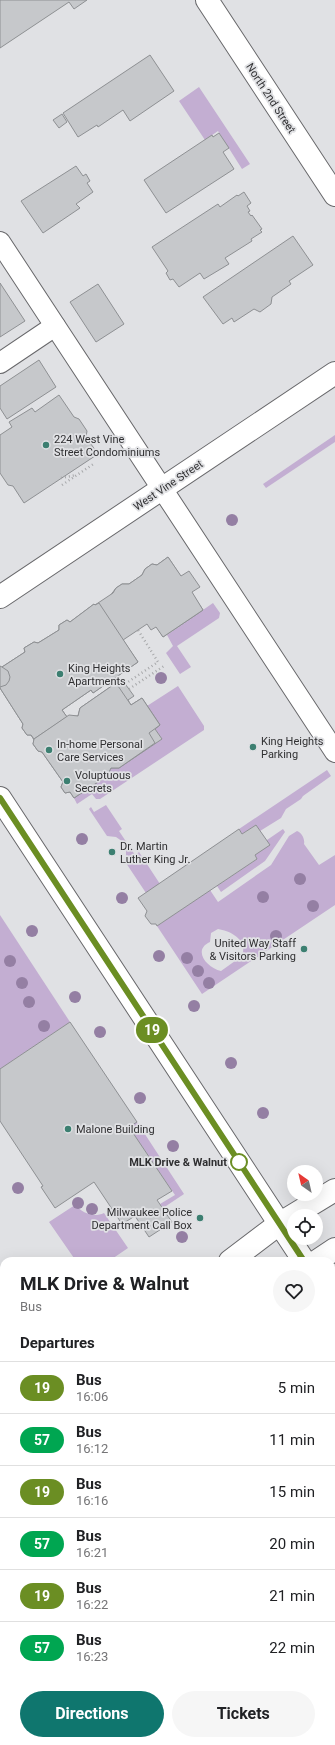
<!DOCTYPE html>
<style>
:root{--surface:#fff;--page:#f6f6f6;--text:#202124;--muted:#757577;--line:#e0e0e0;--accent:#0f766e}
body{margin:0;font-family:Roboto,sans-serif;background:var(--page);color:var(--text);height:100vh;display:flex;flex-direction:column;font-size:15px;white-space:nowrap}
*{box-sizing:border-box;margin:0}
p{font-size:13px;color:var(--muted)}
.icon{flex:none;width:22px;height:22px;fill:none;stroke:currentColor;stroke-width:2;stroke-linecap:round;stroke-linejoin:round}
.map{position:relative;flex:1;overflow:hidden}
.drawer{position:absolute;left:0px;top:1257px;width:335px;height:488px;display:flex;flex-direction:column;background:var(--surface);border-radius:12px 12px 0 0;box-shadow:0 4px 16px #0002}
.drawer>*{flex:none}
.badge{padding:0 8px;border-radius:13px;font-size:14px;line-height:26px}
.needle{width:26px;rotate:326deg}
.fabs{position:absolute;left:287px;top:1165px;display:grid;gap:8px}
.fabs a{display:grid;place-items:center;width:36px;height:36px;border-radius:50%;background:var(--surface);box-shadow:0 4px 16px #0002;font-size:20px}
.map>.badge{position:absolute;translate:-50% -50%;box-shadow:0 0 0 2px #fff}
h2{padding:0 20px;font-size:15px;line-height:36px}
.round{display:grid;place-items:center;flex:none;width:42px;height:42px;border-radius:21px;background:var(--page)}
.overview{display:flex;align-items:center;justify-content:space-between;height:68px;padding:0 20px}
h1{font-size:19px;font-weight:700;line-height:30px}
.button{display:flex;gap:8px;margin-top:auto;padding:8px 20px}
.button a{flex:1;height:46px;border-radius:24px;background:var(--accent);color:#fff;font-size:16px;font-weight:700;line-height:46px;text-align:center}
.button a+a{background:var(--page);color:var(--text)}
ul{padding:0;list-style:none}
li{display:flex;align-items:center;gap:12px;height:52px;padding:0 20px;border-top:1px solid var(--line)}
li div{flex:1}
li b{display:block;font-size:15px}
li em{font-style:normal}
li .badge{min-width:44px;font-weight:700;text-align:center}
.map>svg:first-child{display:block}
</style>
<div class="map">
<svg width="335" height="1745" viewBox="0 0 335 1745">
<rect width="100%" height="100%" fill="#e0e1e4"/>
<g fill="#c3aed2" fill-rule="evenodd">
<polygon points="199,87 250,164 242,169 218,131 205,140 179,101"/>
<polygon points="335,435 335,442 266,488 263,484"/>
<polygon points="213,603 220,613 219,618 177,646 191,667 180,674 166,653 173,646 167,635"/>
<polygon points="178,686 204,726 204,730 100,799 96,799 92,794 77,804 74,798 107,776 111,768 119,768 162,739 155,729 160,725 147,706"/>
<polygon points="327,770 331,776 303,796 301,799 286,809 281,818 260,831 256,825 242,834 239,829"/>
<polygon points="106,805 122,829 119,831 135,855 139,852 160,884 146,893 126,863 126,844 116,837 107,836 89,809 91,807 94,812"/>
<polygon points="283,829 285,832 265,861 221,892 217,886 257,859 255,855 267,840"/>
<path d="M297,831C302,833 305,839 304,844L319,865L335,855V905L202,994L157,926L210,890L218,902L271,865L289,836ZM218,929C231,931 248,940 242,956L221,971C207,968 192,950 210,942L211,933Z"/>
<polygon points="0,915 70,1022 0,1069"/>
<polygon points="137,1122 184,1194 163,1208 160,1204 175,1195 129,1127"/>
<path d="M75,1205C83,1213 93,1218 104,1213L128,1248L109,1261H76L49,1222Z"/>
<polygon points="4,1549 4,1633 0,1635 0,1552"/>
</g>
<g fill="#c6c8cb" stroke="#8e9093">
<polygon points="0,0 87,0 74,9 69,2 0,48"/>
<polygon points="150,55 174,91 130,121 123,110 98,127 97,125 78,137 63,113"/>
<polygon points="62,114 67,122 59,128 53,120"/>
<polygon points="219,133 229,148 223,152 234,169 166,213 144,180 212,135 213,137"/>
<polygon points="76,166 83,176 86,174 90,181 87,183 93,192 76,204 80,208 43,233 21,201"/>
<polygon points="244,192 251,203 247,206 250,211 248,212 251,216 252,215 262,229 260,230 262,232 251,239 252,241 225,258 229,264 204,279 200,273 179,287 173,279 170,280 166,273 168,271 152,247 218,204 220,207 237,195 238,196"/>
<polygon points="293,236 313,265 289,281 291,284 272,297 271,304 260,312 254,309 234,322 232,318 223,324 203,297"/>
<polygon points="0,283 25,321 0,337"/>
<polygon points="98,284 124,324 96,342 70,302"/>
<polygon points="39,360 56,387 7,419 0,408 0,386"/>
<polygon points="59,395 74,417 79,419 87,431 86,437 98,454 24,503 13,486 8,485 0,473 0,435 12,427 9,422 32,408 35,412"/>
<polygon points="168,557 203,610 163,637 146,610 127,622 110,596 116,588 122,584 129,584 142,575 145,569 152,564 157,565"/>
<polygon points="168,557 181,576 189,571 200,587 192,592 203,610 163,637 156,627 151,630 147,624 123,640 138,662 93,693 91,690 62,710 67,717 78,716 80,708 116,683 117,685 123,681 134,696 128,700 131,705 142,698 160,725 155,729 162,739 119,768 111,768 107,776 74,798 70,792 65,793 61,787 63,782 42,752 38,751 33,744 34,740 31,735 27,735 22,728 23,724 0,688 0,666 2,667 25,652 24,648 34,642 38,643 59,630 59,625 67,620 70,622 94,604 95,605 113,593 116,588 122,584 129,584 142,575 145,569 152,564 157,565"/>
<polygon points="99,603 138,662 93,693 91,690 62,710 67,717 34,739 31,735 27,735 22,728 23,724 0,688 0,687 6,685 9,681 10,677 8,671 2,667 25,652 24,648 34,642 38,643 59,630 59,625 67,620 70,622 94,604 95,605"/>
<polygon points="116,683 131,705 142,698 160,725 149,733 155,743 119,768 111,768 107,776 74,798 70,792 65,793 61,787 63,782 42,752 38,751 33,744 34,739 69,715 78,716 80,708"/>
<polygon points="256,825 270,845 255,855 257,859 157,926 156,924 151,924 145,916 147,911 138,898 239,829 242,834"/>
<polygon points="70,1022 137,1122 129,1127 172,1191 157,1200 172,1222 149,1237 135,1216 122,1224 94,1182 55,1208 41,1187 43,1186 0,1121 0,1069"/>
<polygon points="4,1633 4,1741 230,1741 233,1745 0,1745 0,1643 2,1641 0,1635"/>
<polygon points="335,1726 335,1745 306,1745 312,1741 331,1741 331,1728"/>
</g>
<g fill="none" stroke-linecap="round" stroke-linejoin="round">
<g stroke="#68686b" stroke-width="22">
<g id="service">
<polyline points="0,242 335,752"/>
<polyline points="0,363 55,326"/>
<polyline points="0,1360 4,1367"/>
</g>
</g>
<g stroke="#68686b" stroke-width="24">
<g id="minor">
<polyline points="207,0 335,195"/>
<polyline points="0,597 335,373"/>
</g>
</g>
<g stroke="#68686b" stroke-width="24">
<g id="tertiary">
<polyline points="279,1224 335,1190"/>
<polyline points="317,1261 335,1249"/>
</g>
</g>
<g stroke="#68686b" stroke-width="24">
<g id="secondary">
<polyline points="0,798 304,1261"/>
<polyline points="230,1261 279,1224"/>
<polyline points="331,1302 335,1308"/>
<polyline points="0,1425 4,1422"/>
<polyline points="0,1489 4,1487"/>
</g>
</g>
<g stroke="#a7a8aa" stroke-width="2.5" stroke-dasharray="1 3" stroke-linecap="butt">
<polyline points="61,478 76,475"/>
<polyline points="62,485 95,463"/>
<polyline points="125,684 158,662 138,630"/>
<polyline points="129,689 164,666"/>
</g>
<use href="#service" stroke="#fff" stroke-width="20"/>
<use href="#minor" stroke="#fff" stroke-width="22"/>
<use href="#tertiary" stroke="#fff" stroke-width="22"/>
<use href="#secondary" stroke="#fff" stroke-width="22"/>
</g>
<g fill="#947fa3">
<circle cx="232" cy="520" r="6"/>
<circle cx="161" cy="678" r="6"/>
<circle cx="82" cy="839" r="6"/>
<circle cx="300" cy="879" r="6"/>
<circle cx="263" cy="897" r="6"/>
<circle cx="122" cy="898" r="6"/>
<circle cx="313" cy="906" r="6"/>
<circle cx="32" cy="931" r="6"/>
<circle cx="276" cy="936" r="6"/>
<circle cx="159" cy="956" r="6"/>
<circle cx="187" cy="958" r="6"/>
<circle cx="10" cy="961" r="6"/>
<circle cx="198" cy="971" r="6"/>
<circle cx="22" cy="983" r="6"/>
<circle cx="209" cy="983" r="6"/>
<circle cx="75" cy="997" r="6"/>
<circle cx="29" cy="1002" r="6"/>
<circle cx="194" cy="1006" r="6"/>
<circle cx="44" cy="1026" r="6"/>
<circle cx="100" cy="1032" r="6"/>
<circle cx="231" cy="1063" r="6"/>
<circle cx="140" cy="1098" r="6"/>
<circle cx="263" cy="1113" r="6"/>
<circle cx="173" cy="1146" r="6"/>
<circle cx="18" cy="1188" r="6"/>
<circle cx="78" cy="1203" r="6"/>
<circle cx="92" cy="1209" r="6"/>
<circle cx="182" cy="1237" r="6"/>
</g>
<g fill="none" stroke-linecap="round" stroke-linejoin="round">
<g stroke="#fff" stroke-width="9">
<polyline id="line" points="0,798 304,1261"/>
</g>
<use href="#line" stroke="#6b8e23" stroke-width="6"/>
</g>
<g fill="#3c7f71" stroke="#e0e1e4" stroke-width="1.5">
<circle cx="46" cy="445" r="4"/>
<circle cx="60" cy="674" r="4"/>
<circle cx="253" cy="747" r="4"/>
<circle cx="49" cy="750" r="4"/>
<circle cx="67" cy="781" r="4"/>
<circle cx="112" cy="852" r="4"/>
<circle cx="304" cy="949" r="4"/>
<circle cx="68" cy="1129" r="4"/>
<circle cx="200" cy="1218" r="4"/>
</g>
<circle fill="#fff" stroke="#6b8e23" stroke-width="2" cx="239" cy="1162" r="8"/>
<g text-anchor="middle" stroke-width="3.5" stroke-linejoin="round" paint-order="stroke">
<g font-size="11" fill="#303032" stroke="#e0e1e4">
<text transform="translate(271 98) rotate(57)" y="4">North 2nd Street</text>
<text transform="translate(168 485) rotate(-34)" y="4">West Vine Street</text>
</g>
<g font-size="11" fill="#303032" stroke="#e0e1e4" text-anchor="start">
<text x="54" y="443">224 West Vine<tspan x="54" dy="13">Street Condominiums</tspan></text>
<text x="68" y="672">King Heights<tspan x="68" dy="13">Apartments</tspan></text>
<text x="261" y="745">King Heights<tspan x="261" dy="13">Parking</tspan></text>
<text x="57" y="748">In-home Personal<tspan x="57" dy="13">Care Services</tspan></text>
<text x="75" y="779">Voluptuous<tspan x="75" dy="13">Secrets</tspan></text>
<text x="120" y="850">Dr. Martin<tspan x="120" dy="13">Luther King Jr.</tspan></text>
<text x="296" y="947" text-anchor="end">United Way Staff<tspan x="296" dy="13">&amp; Visitors Parking</tspan></text>
<text x="76" y="1133">Malone Building</text>
<text x="192" y="1216" text-anchor="end">Milwaukee Police<tspan x="192" dy="13">Department Call Box</tspan></text>
</g>
<g font-size="11" font-weight="bold" fill="#303032" stroke="#e0e1e4" text-anchor="end">
<text x="227" y="1166">MLK Drive &amp; Walnut</text>
</g>
</g>
</svg>
<div class="fabs">
<a><svg class="needle" viewBox="-14 -14 28 28"><path d="M0-13l5 13h-10z" fill="#e53935"/><path d="M0 13l5-13h-10z" fill="#757577"/></svg></a>
<a><svg class="icon" aria-label="locate" viewBox="0 0 24 24"><circle cx="12" cy="12" r="6"/><path d="M12 2v4M12 18v4M2 12h4M18 12h4"/></svg></a>
</div>
<b class="badge" style="left:152px;top:1030px;background:#6b8e23;color:#fff">19</b>
<section class="drawer">
<div class="overview"><div><h1>MLK Drive &amp; Walnut</h1><p>Bus</p></div><a class="round"><svg class="icon" aria-label="heart" viewBox="0 0 24 24"><path d="M12 20l-8-8c-3-5 5-10 8-4 3-6 11-1 8 4z"/></svg></a></div>
<h2>Departures</h2>
<ul>
<li><span class="badge" style="background:#6b8e23;color:#fff">19</span><div><b>Bus</b><p>16:06</p></div><em>5 min</em></li>
<li><span class="badge" style="background:#00a651;color:#fff">57</span><div><b>Bus</b><p>16:12</p></div><em>11 min</em></li>
<li><span class="badge" style="background:#6b8e23;color:#fff">19</span><div><b>Bus</b><p>16:16</p></div><em>15 min</em></li>
<li><span class="badge" style="background:#00a651;color:#fff">57</span><div><b>Bus</b><p>16:21</p></div><em>20 min</em></li>
<li><span class="badge" style="background:#6b8e23;color:#fff">19</span><div><b>Bus</b><p>16:22</p></div><em>21 min</em></li>
<li><span class="badge" style="background:#00a651;color:#fff">57</span><div><b>Bus</b><p>16:23</p></div><em>22 min</em></li>
</ul>
<div class="button"><a>Directions</a><a>Tickets</a></div>
</section>
</div>
